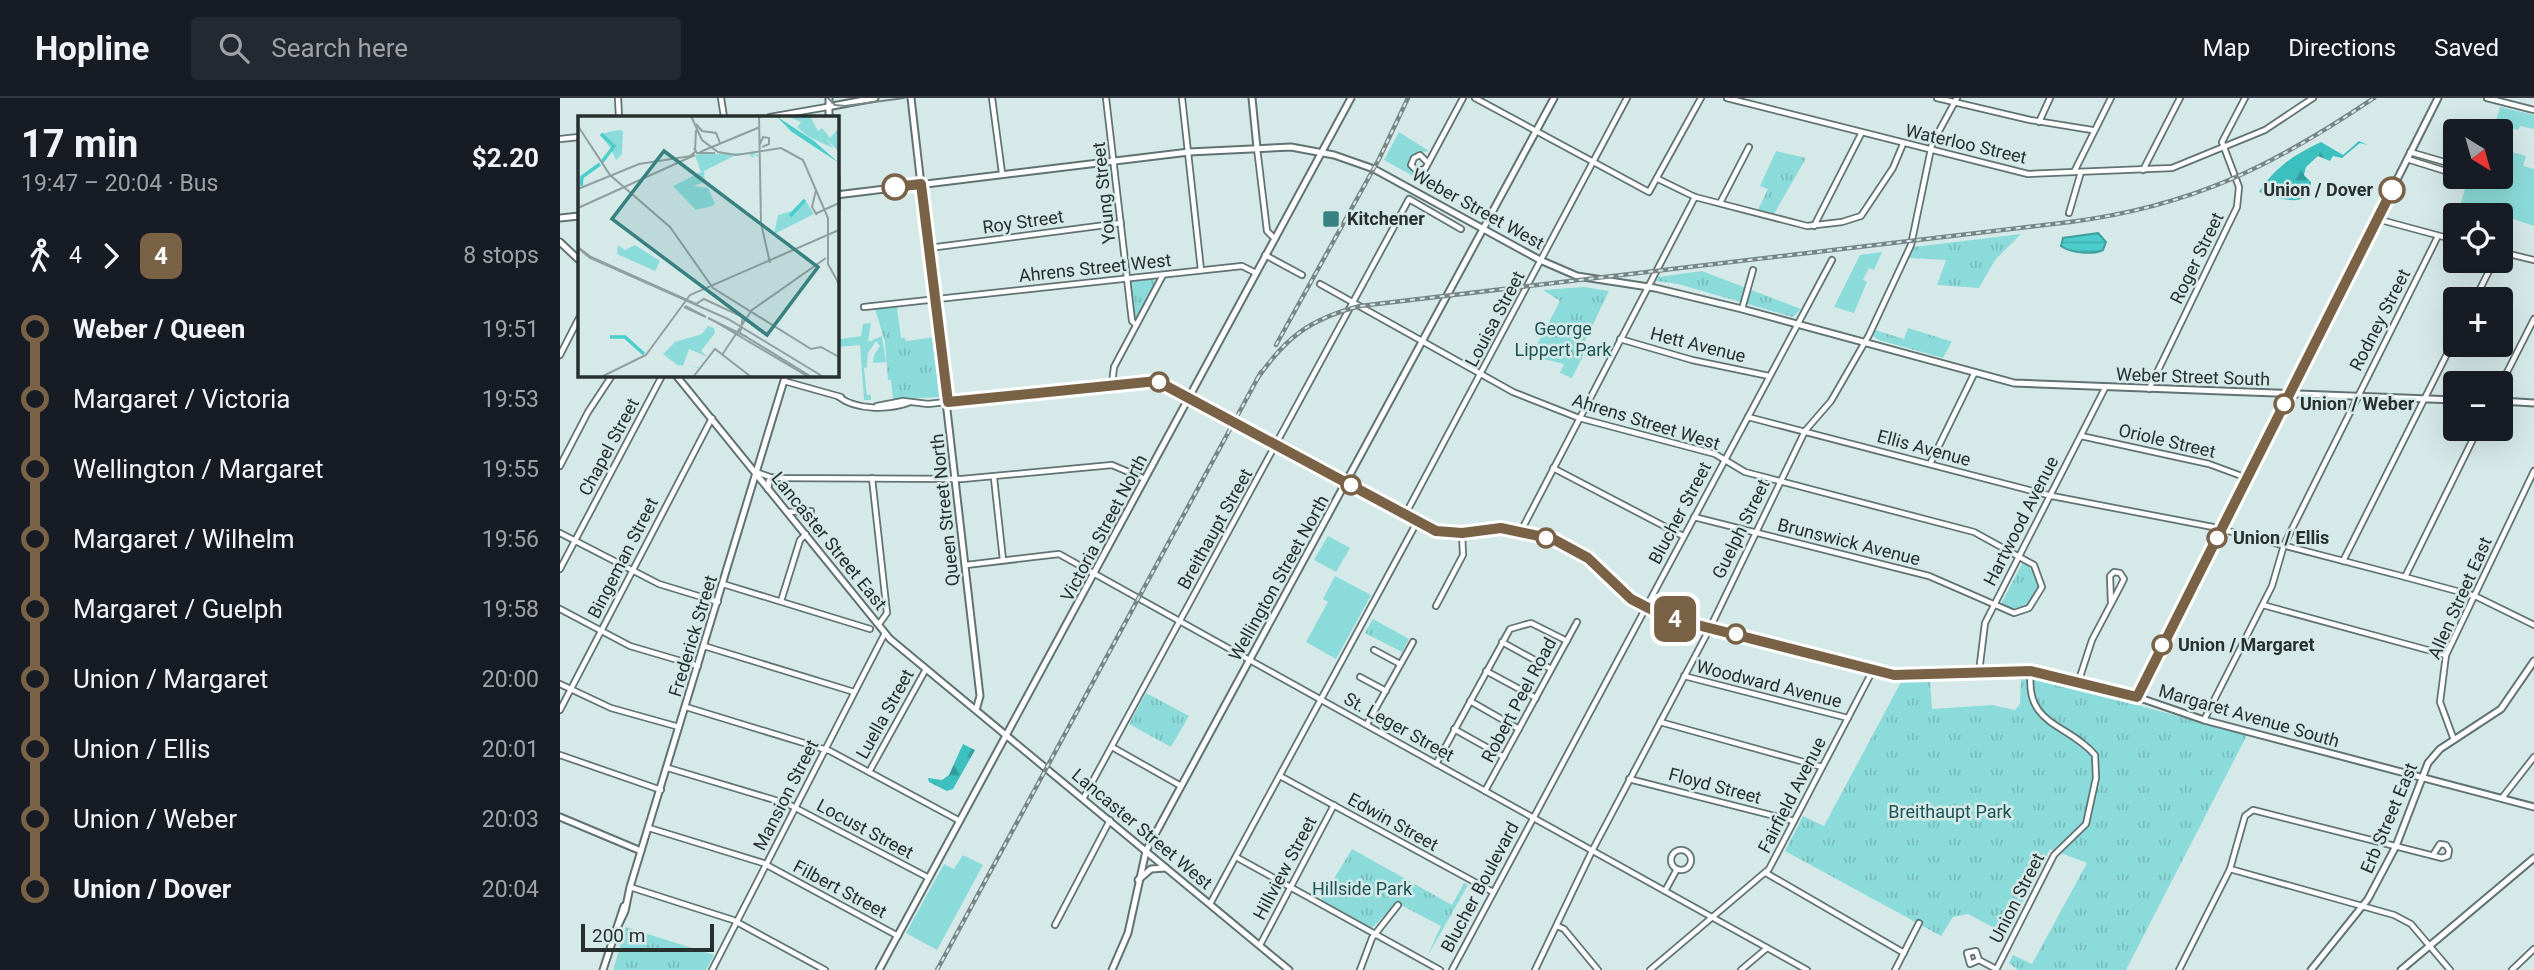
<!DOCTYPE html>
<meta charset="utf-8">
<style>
:root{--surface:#171b24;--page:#242831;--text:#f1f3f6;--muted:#9ea1a6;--line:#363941}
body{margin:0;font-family:Roboto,sans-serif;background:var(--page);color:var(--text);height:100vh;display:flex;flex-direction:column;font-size:26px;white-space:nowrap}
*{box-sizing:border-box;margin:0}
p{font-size:23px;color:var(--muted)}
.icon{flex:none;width:38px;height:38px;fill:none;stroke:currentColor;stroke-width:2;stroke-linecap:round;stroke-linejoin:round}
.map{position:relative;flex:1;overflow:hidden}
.details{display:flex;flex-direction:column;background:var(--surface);width:560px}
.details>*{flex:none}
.badge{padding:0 14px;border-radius:10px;font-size:24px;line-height:46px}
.needle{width:46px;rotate:143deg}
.controls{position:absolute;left:1883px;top:21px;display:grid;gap:14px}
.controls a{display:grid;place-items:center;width:70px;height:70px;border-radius:7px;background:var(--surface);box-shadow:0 7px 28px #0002;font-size:35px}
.scale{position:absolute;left:21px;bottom:18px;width:133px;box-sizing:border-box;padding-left:7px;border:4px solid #272f2f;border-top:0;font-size:19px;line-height:24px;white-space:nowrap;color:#272f2f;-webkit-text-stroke:5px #d6e9e9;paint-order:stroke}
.map>.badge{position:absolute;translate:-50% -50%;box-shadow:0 0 0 4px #fff}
.legs{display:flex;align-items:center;gap:10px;height:77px;padding:0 21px;font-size:23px}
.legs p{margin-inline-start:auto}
.head{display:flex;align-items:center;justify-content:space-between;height:119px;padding:0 21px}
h1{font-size:38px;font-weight:700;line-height:52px}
ul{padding:0 21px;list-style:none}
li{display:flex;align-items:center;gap:24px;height:70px;font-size:26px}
li i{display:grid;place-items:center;width:10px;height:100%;margin:0 9px;background:currentColor}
li i::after{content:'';width:18px;height:18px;margin:-9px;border:5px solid;border-radius:50%;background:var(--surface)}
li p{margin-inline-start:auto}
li:first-child i{background:linear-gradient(#0000 50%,currentColor 0)}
li:last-child i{background:linear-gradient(currentColor 50%,#0000 0)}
header{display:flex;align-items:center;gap:42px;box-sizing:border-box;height:98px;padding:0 35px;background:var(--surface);border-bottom:2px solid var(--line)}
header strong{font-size:33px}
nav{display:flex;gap:38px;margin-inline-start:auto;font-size:24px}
.search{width:490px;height:63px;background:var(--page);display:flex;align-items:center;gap:18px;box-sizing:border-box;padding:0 24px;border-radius:7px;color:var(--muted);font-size:26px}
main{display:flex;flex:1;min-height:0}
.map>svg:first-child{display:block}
</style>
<header>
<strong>Hopline</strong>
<div class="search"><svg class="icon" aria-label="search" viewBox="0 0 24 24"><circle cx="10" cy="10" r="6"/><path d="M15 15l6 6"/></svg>Search here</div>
<nav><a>Map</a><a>Directions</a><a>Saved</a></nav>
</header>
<main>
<section class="details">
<div class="head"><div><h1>17 min</h1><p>19:47 – 20:04 · Bus</p></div><b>$2.20</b></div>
<div class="legs"><svg class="icon" aria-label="walk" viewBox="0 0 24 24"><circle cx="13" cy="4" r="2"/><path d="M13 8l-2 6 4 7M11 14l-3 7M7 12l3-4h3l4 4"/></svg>4<svg class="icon" aria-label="forward" viewBox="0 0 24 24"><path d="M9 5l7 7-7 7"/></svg><b class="badge" style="background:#796246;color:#fff">4</b><p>8 stops</p></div>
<ul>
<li><i style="color:#796246"></i><b>Weber / Queen</b><p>19:51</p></li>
<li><i style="color:#796246"></i><span>Margaret / Victoria</span><p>19:53</p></li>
<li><i style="color:#796246"></i><span>Wellington / Margaret</span><p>19:55</p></li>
<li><i style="color:#796246"></i><span>Margaret / Wilhelm</span><p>19:56</p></li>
<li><i style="color:#796246"></i><span>Margaret / Guelph</span><p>19:58</p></li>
<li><i style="color:#796246"></i><span>Union / Margaret</span><p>20:00</p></li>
<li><i style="color:#796246"></i><span>Union / Ellis</span><p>20:01</p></li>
<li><i style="color:#796246"></i><span>Union / Weber</span><p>20:03</p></li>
<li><i style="color:#796246"></i><b>Union / Dover</b><p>20:04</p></li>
</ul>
</section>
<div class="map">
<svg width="1974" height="872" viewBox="0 0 1974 872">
<defs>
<pattern id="forest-firs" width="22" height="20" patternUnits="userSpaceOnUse" patternTransform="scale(1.75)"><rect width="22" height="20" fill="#3bbfbf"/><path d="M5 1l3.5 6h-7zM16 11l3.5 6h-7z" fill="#329c9c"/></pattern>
<pattern id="park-tufts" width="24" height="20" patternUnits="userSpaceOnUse" patternTransform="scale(1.75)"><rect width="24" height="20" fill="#8bdbda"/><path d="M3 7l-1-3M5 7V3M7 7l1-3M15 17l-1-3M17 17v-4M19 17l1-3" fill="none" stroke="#78bcbb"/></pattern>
<pattern id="water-rules" width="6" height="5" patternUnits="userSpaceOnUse" patternTransform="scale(1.75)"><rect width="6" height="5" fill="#4bcdcc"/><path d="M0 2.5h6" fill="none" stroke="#42b0b0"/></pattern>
</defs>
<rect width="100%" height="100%" fill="#d6e9e9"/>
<g fill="#8bdbda">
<polygon points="1940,9 1974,17 1974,31 1960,28 1958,32 1935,26"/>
<polygon points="839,34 869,53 856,56 849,63 852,74 864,79 862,83 824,62"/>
<polygon points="1941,51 1966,58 1963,68 1974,71 1974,128 1941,117 1900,109 1908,79 1941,79"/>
<polygon points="1322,154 1314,172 1309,170 1303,182 1307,184 1294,215 1274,209 1300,157"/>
<polygon points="311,225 308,244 322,238 326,264 313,265 314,257 320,248 316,243 308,255 307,269 304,270 307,297 311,297 311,302 304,302 300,247 277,249 277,234 279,233 281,241 301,238 303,226"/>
<polygon points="768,438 790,450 776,474 754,462"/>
<polygon points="775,478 811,497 776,561 746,544 768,504 763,501"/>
<polygon points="403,757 423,767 377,852 346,835 384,766 394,771"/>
</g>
<g fill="url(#forest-firs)">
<path d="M1799,43L1808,47L1800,45L1782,60L1773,58L1770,63L1758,58L1746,69L1744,77L1751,84C1750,114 1716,99 1699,94C1715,69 1734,57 1761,44L1783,57Z"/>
<polygon points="403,646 415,652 393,691 387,693 369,684 368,680 382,682 389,677"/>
</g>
<g fill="url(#park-tufts)">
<polygon points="1216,53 1246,60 1214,116 1198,112 1208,91 1200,88"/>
<polygon points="1461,136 1435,162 1419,190 1377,187 1386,162 1349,160 1354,149"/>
<polygon points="1142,173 1241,211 1233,219 1118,186 1096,183 1098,179"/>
<polygon points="593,181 597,185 575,222 570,184"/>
<polygon points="1024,189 1049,193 1024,245 1023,258 1012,280 1000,275 1004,266 971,258 1000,203 983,192"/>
<polygon points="337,209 341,240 345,240 346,243 376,239 382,299 333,301 331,282 328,282 325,244 315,211"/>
<polygon points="1348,230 1390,243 1392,243 1383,260 1319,242 1313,238 1315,232 1344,241"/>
<polygon points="1463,464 1477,476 1479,489 1466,509 1451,511 1441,506"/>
<polygon points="813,521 849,541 842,554 805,535"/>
<polygon points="1461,580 1482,581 1687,637 1566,872 1458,872 1449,865 1453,857 1472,866 1527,765 1490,751 1446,836 1408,816 1393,819 1381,838 1225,753 1243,718 1264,728 1341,584 1370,584 1372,611 1432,607 1455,612 1460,606"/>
<polygon points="586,595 629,618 611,649 569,626"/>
<polygon points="792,751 892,807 904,785 908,787 867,859 881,828 843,808 837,805 812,830 761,802"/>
<polygon points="66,829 154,857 146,872 53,872"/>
</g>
<path fill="url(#water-rules)" stroke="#409e9d" stroke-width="2" d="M1538,135L1546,144L1543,152C1533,157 1510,155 1501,148L1503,140Z"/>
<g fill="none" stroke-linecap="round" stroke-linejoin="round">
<g stroke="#617272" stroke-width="8">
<g id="street">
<polyline points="58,0 59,19"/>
<polyline points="161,0 164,19"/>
<polyline points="432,0 442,75"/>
<polyline points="546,0 572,223 576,227"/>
<polyline points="622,0 641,172"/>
<polyline points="915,0 1089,94 1141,0"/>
<polyline points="1167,0 1468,76 1612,70 1705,32 1753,0"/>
<polyline points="1377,0 1470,22 1532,32"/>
<polyline points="1927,0 1974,12"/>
<polyline points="210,19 267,9"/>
<polyline points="1479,24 1490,0"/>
<polyline points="0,41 19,39"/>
<polyline points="697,50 707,133 715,141"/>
<polyline points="1850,54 1895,67"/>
<polyline points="1847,61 1895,76"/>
<polyline points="867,64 860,57 854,60 851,67 857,73 865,71 903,0"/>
<polyline points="1583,72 1620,0"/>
<polyline points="1514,74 1551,0"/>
<polyline points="1098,81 1135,99 1247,128 1282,124 1301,118 1333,70 1343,46"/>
<polyline points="1160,105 1189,49"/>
<polyline points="1509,115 1521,74"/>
<polyline points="1817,121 1895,142"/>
<polyline points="1254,128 1301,36"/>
<polyline points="369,150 561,125"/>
<polyline points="1941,154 1974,162"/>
<polyline points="705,157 742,177"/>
<polyline points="760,186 953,294 1019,320 1155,356 1185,374 1414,434 1474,467 1482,489 1469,510 1454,515 1369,478 1134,419"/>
<polyline points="1915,201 1934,163"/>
<polyline points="304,209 682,168 696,175"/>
<polyline points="1182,211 1193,172"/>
<polyline points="1060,241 1132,262 1209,278"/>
<polyline points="0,257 19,220"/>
<polyline points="224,283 281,299"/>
<polyline points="552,286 554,269 603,177"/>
<polyline points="1941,286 1974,221"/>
<polyline points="1589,291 1677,109 1679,89 1662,44 1685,0"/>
<path d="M279,299C296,312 328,312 348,305"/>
<polyline points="317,308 343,303 368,306 586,282 597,283 630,299"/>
<polyline points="1188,319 1492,398 1653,429 1845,479 1915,498 1974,527"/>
<polyline points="1521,338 1649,366 1687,380"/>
<polyline points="1370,366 1415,274"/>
<polyline points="0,368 28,314 53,276"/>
<polyline points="993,370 1123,438"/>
<polyline points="196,374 213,380 402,381 552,367 585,381"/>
<polyline points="312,380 327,515 319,526"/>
<polyline points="434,380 443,462"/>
<polyline points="227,414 251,413"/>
<polyline points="845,417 1067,0"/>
<polyline points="961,433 1135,99"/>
<polyline points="0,435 99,486 158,504"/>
<polyline points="1783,463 1895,240"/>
<polyline points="406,467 499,456 1247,872"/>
<polyline points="0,471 103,276"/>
<polyline points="1845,479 1918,331"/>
<polyline points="163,486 310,531"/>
<polyline points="221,503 240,442 246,436"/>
<polyline points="1703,507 1886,557"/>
<polyline points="876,508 903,457 902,435"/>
<polyline points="0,511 70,548 138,568"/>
<polyline points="942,544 991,571"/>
<polyline points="144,548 294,594"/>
<polyline points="814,552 840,566"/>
<polyline points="926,573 976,600"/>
<polyline points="1419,574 1425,525 1545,290"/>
<polyline points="1124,578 1288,620"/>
<polyline points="800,579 826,593"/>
<polyline points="1518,585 1532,542 1560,489 1564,481 1560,475 1554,474 1550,478 1551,505"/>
<polyline points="0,586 51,610 119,629"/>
<polyline points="910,603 959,631"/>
<polyline points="126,609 270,653 400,723"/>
<polyline points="0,612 152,320"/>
<polyline points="1644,622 1712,488 1724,447 1878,138"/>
<polyline points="1100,624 1262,669"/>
<polyline points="807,626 853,544"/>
<polyline points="894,631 944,659"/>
<polyline points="1894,642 1880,604 1886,557 1974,373"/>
<polyline points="552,649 621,688"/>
<polyline points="0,657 101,692"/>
<polyline points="876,666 950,531 971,525 1007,543"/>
<polyline points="108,670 228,706 369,780"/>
<polyline points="309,674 366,571"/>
<polyline points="720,678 933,794"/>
<polyline points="1069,681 1234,723"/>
<polyline points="925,693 1017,524"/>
<polyline points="1942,700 1974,659"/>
<polyline points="523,701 849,101 901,131"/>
<polyline points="89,730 203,765 338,838"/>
<circle cx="1121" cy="762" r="10"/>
<polyline points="676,759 880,872"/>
<polyline points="1670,771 1834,817 1851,826 1890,872"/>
<polyline points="1206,775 1344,855"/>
<polyline points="70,789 173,822 265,872"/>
<polyline points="1105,793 1117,771"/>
<polyline points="650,806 857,424"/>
<polyline points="495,827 550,722"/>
<polyline points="997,828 1004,831 1038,872"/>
<polyline points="700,847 774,707"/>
<polyline points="1419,862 1416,853 1407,855 1410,866 1419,862 1436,871"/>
<polyline points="152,872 325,535"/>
<polyline points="800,872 812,840 838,807"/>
<polyline points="892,872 1272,162"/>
<polyline points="975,872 1032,753 1150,530 1245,333 1271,303 1309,237 1351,147 1372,46 1397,0"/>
<polyline points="1090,872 1209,771 1313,572"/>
<polyline points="1181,872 1207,850"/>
<polyline points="1335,872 1359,825"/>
<path d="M1436,872L1494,757L1526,726L1536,680L1535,657C1508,625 1464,628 1471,573"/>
<polyline points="1619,872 1670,771 1685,718 1693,712 1882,760 1888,758 1889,752 1886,747 1880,746 1873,757"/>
<polyline points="1952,872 1974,851"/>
</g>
</g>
<g stroke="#617272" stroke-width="9">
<g id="secondary">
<polyline points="351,0 420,598 416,612"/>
<polyline points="692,0 697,50"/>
<polyline points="267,9 315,0"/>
<polyline points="269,19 269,0"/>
<polyline points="276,79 276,110"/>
<polyline points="276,97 629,54 731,49 774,57 814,71 980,162 1017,178 1095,190 1182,211 1454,285 1895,302"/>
<polyline points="0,120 19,118"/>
<polyline points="0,144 19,162"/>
<polyline points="115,276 330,541 729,872"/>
<polyline points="630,299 669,321"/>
<polyline points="1941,303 1974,305"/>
<polyline points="679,326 876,433 902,435 941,430 993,441 1028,460 1071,501 1106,519 1334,577 1471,573 1577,599 1644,622 1974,709"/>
<polyline points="208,391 209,383 213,380"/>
<polyline points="1577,599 1878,0"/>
<polyline points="0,719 81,753"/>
<polyline points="578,782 591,771 606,770"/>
<polyline points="57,830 65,813 70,789 226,276"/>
<polyline points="43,872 64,808"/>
<polyline points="319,872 791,0"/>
<polyline points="552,872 568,835 586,753 994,0"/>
<polyline points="1751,872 1808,801 1836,748 1868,665 1880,651 1941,611 1974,563"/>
<polyline points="1841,872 1974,760"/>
</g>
</g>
<use href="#street" stroke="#fff" stroke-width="4.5"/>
<use href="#secondary" stroke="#fff" stroke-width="5"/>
<polyline stroke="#788585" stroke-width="2" points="268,0 275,7 285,8 344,0"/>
<g stroke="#788585" stroke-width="4.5">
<g id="rail">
<polyline points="716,247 819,61 848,0"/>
<path d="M697,281C726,239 750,221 800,208L1510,124C1633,108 1713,68 1814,0"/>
<polyline points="377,872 701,274"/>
</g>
</g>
<use href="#rail" stroke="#d6e9e9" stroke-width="2" stroke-dasharray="5" stroke-linecap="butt"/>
<g stroke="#617272" stroke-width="9" stroke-linecap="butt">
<polyline id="secondary-bridge" points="669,321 679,326"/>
</g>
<use href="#secondary-bridge" stroke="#fff" stroke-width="5"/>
</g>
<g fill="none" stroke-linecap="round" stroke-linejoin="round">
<g stroke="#fff" stroke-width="16">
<polyline id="line-1" points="335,89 361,86 388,304 597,283 876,433 902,435 941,430 993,441 1028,460 1071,501 1106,519 1334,577 1471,573 1577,599 1832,92"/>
</g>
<use href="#line-1" stroke="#796246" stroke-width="10"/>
</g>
<g fill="#fff" stroke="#796246" stroke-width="3.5">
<circle cx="335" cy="89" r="12"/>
<circle cx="1832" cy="92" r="12"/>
<circle cx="599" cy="284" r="9"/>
<circle cx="1724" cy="306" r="9"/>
<circle cx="791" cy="387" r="9"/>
<circle cx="986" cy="440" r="9"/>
<circle cx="1657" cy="440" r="9"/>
<circle cx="1176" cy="536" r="9"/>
<circle cx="1602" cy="547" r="9"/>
</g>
<rect fill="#388180" stroke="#d6e9e9" stroke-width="2.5" x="762" y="112" width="18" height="18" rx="3.5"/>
<g text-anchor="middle" stroke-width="5" stroke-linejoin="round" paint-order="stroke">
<g font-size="18" fill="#272f2f" stroke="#d6e9e9">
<text transform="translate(1406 46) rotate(13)" y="6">Waterloo Street</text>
<text transform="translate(544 95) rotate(-96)" y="6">Young Street</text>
<text transform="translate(918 111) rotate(29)" y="6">Weber Street West</text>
<text transform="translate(463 124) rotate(-8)" y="6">Roy Street</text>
<text transform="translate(1637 160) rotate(-64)" y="6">Roger Street</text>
<text transform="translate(535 170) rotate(-6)" y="6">Ahrens Street West</text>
<text transform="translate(935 221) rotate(-62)" y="6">Louisa Street</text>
<text transform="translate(1820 222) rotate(-63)" y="6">Rodney Street</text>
<text transform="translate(1138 247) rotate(14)" y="6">Hett Avenue</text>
<text transform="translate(1633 279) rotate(2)" y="6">Weber Street South</text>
<text transform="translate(1086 324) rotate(17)" y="6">Ahrens Street West</text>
<text transform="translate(1607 343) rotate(13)" y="6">Oriole Street</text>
<text transform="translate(49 349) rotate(-62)" y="6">Chapel Street</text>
<text transform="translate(1364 350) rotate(15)" y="6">Ellis Avenue</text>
<text transform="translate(385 412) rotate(-96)" y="6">Queen Street North</text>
<text transform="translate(1120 415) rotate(-62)" y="6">Blucher Street</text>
<text transform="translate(1461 423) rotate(-63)" y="6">Hartwood Avenue</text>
<text transform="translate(544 430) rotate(-62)" y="6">Victoria Street North</text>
<text transform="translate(655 431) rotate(-61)" y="6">Breithaupt Street</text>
<text transform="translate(1181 431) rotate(-64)" y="6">Guelph Street</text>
<text transform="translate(269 443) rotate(51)" y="6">Lancaster Street East</text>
<text transform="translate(1289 444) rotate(14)" y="6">Brunswick Avenue</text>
<text transform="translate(63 460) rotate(-63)" y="6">Bingeman Street</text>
<text transform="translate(719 480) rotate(-61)" y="6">Wellington Street North</text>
<text transform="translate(1900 500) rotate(-66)" y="6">Allen Street East</text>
<text transform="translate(133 538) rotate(-73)" y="6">Frederick Street</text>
<text transform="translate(1209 586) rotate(14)" y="6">Woodward Avenue</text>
<text transform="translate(959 602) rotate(-62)" y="6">Robert Peel Road</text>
<text transform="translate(325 616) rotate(-61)" y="6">Luella Street</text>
<text transform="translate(1689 618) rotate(16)" y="6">Margaret Avenue South</text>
<text transform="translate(839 629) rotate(29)" y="6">St. Leger Street</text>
<text transform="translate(1155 688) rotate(15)" y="6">Floyd Street</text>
<text transform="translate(226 697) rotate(-63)" y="6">Mansion Street</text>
<text transform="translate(1232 697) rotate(-63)" y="6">Fairfield Avenue</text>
<text transform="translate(1829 720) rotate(-67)" y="6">Erb Street East</text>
<text transform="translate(833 724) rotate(29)" y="6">Edwin Street</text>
<text transform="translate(305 731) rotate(28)" y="6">Locust Street</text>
<text transform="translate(582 731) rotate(40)" y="6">Lancaster Street West</text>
<text transform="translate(725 770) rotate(-62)" y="6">Hillview Street</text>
<text transform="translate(920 789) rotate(-62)" y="6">Blucher Boulevard</text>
<text transform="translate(280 791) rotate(28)" y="6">Filbert Street</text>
<text transform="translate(1457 800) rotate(-63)" y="6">Union Street</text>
</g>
<g font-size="18" font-weight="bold" fill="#272f2f" stroke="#d6e9e9" text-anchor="start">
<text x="1813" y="98" text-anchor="end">Union / Dover</text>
<text x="1740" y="312">Union / Weber</text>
<text x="1673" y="446">Union / Ellis</text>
<text x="1618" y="553">Union / Margaret</text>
</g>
<g font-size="18" font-weight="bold" fill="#272f2f" stroke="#d6e9e9" text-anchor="start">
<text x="787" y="127">Kitchener</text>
</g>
<g font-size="18" fill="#1d5353" stroke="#d6e9e9">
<text x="1003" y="237">George<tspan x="1003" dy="21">Lippert Park</tspan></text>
<text x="1390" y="720">Breithaupt Park</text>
<text x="802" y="797">Hillside Park</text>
</g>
</g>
<g transform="translate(18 18)">
<rect width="261" height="261" fill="#d6e9e9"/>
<path d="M238,0L233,2L240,15L244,12L252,22L259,14L261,17V36L249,23L255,32L231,21L219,11L223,6L213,2Z" fill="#8bdbda"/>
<path d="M40,129L47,134L57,129L82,145L77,155L39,138Z" fill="#8bdbda"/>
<path d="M41,14L45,15L44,38L38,44L34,35L24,47L33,33L22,18ZM176,37L179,38L180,39L181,42L176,38L175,42L171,38L156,40L126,55L127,66L115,70L130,72L137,88L134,90L118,94L95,70L123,56L117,39L121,38ZM227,84L236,98L196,118L200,99L218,94ZM130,210L136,212L137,217L123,235L130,241L111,233L105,250L120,251L122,252L99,249L85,238L97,226L124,218Z" fill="#8bdbda"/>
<path d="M198,0L236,25L261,47L214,16Z" fill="#4bcdcc"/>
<path fill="none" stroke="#4bcdcc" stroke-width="3.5" d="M23,18L36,30L24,46M3,70L4,61L22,48M212,100L227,84M32,221H47L66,238"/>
<path fill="none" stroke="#909f9f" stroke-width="2" d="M113,0L124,24L140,36L158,39L203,32L225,44L250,102V148L261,168M181,0L183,107L192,147M118,8L124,15L138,17L142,27M0,10L32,59L92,111L135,172L233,233L243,231L261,241M182,28L185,21L191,22V28L184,31M116,32L119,37H137M122,36L182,11M112,40L117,36L118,14M0,73L61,48L113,40M238,74L234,91L239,99M0,92L117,39M237,98L261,87M0,131L13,141L118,188L126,183L165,201L162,217L232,260M0,132L12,142L150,203L244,260M107,190L128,201M106,191L128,201M130,202L169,221M131,202L229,260M144,239L174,194L248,142M25,260L68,239L112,179L261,114M116,260L137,233L172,260"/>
<path fill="#388180" fill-opacity="0.15" stroke="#388180" stroke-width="3.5" d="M86,35L240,151L189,219L34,103Z"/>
<rect width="261" height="261" fill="none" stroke="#272f2f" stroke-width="3.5"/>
</g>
</svg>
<div class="controls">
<a><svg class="needle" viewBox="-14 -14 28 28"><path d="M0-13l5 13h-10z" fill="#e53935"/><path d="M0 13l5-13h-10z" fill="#9ea1a6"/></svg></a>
<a><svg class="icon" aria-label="locate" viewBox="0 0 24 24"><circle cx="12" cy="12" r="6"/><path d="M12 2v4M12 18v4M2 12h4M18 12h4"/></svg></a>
<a>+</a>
<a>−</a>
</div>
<div class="scale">200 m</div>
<b class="badge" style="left:1115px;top:521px;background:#796246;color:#fff">4</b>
</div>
</main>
